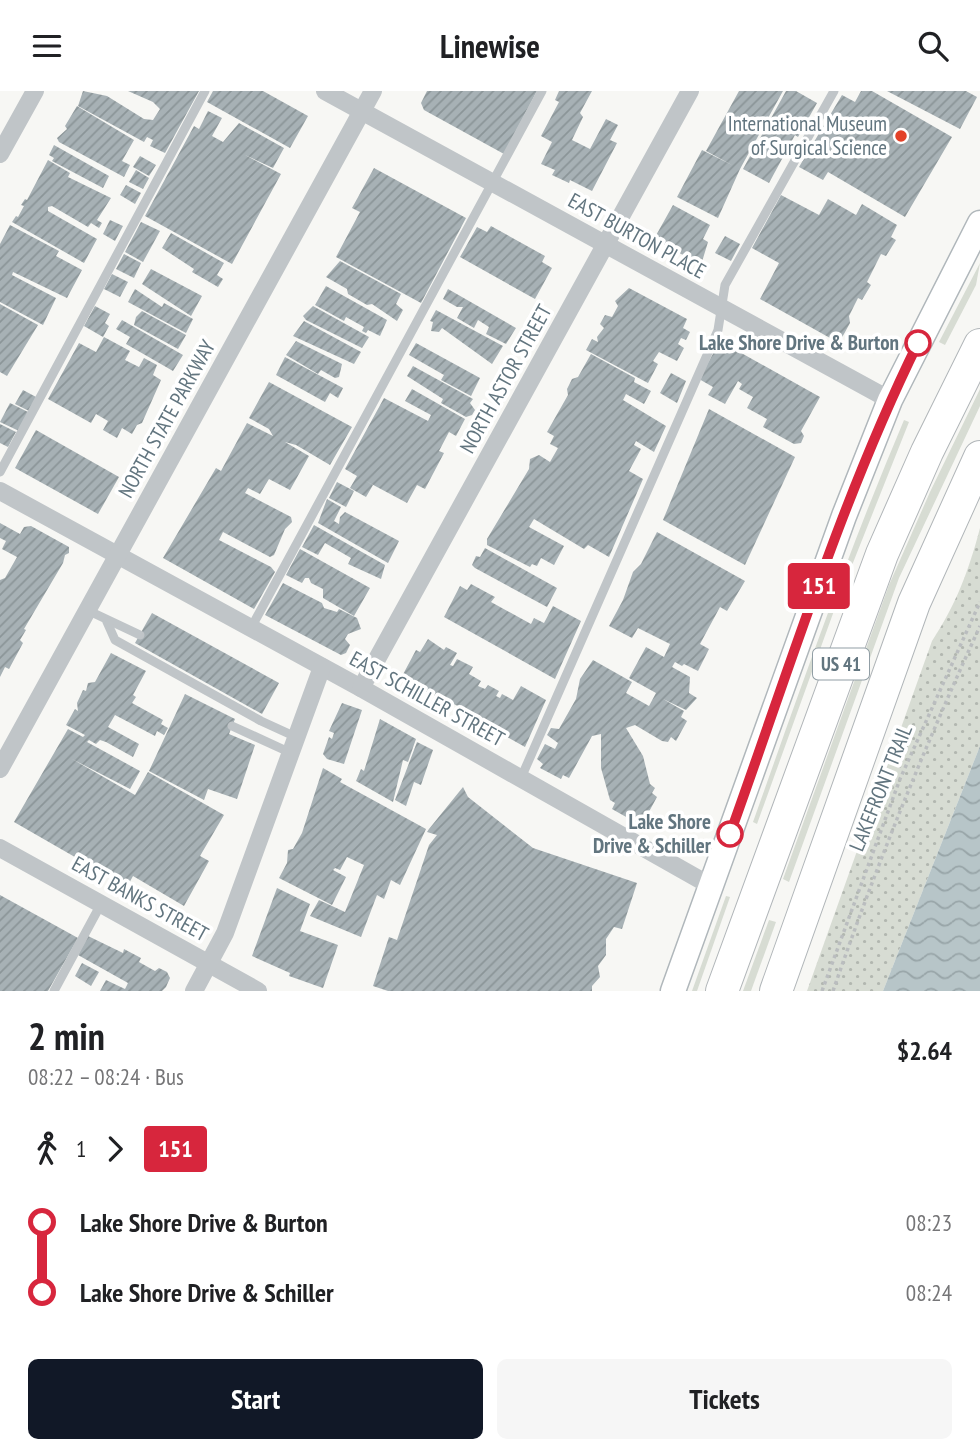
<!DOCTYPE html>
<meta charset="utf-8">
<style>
:root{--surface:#fff;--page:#f6f6f6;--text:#202124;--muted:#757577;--accent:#111827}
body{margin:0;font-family:"PT Sans Narrow",sans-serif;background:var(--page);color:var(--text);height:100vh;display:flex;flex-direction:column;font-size:26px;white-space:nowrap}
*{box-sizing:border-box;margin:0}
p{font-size:23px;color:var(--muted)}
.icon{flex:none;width:38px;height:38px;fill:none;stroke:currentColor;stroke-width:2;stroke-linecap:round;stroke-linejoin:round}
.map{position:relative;height:900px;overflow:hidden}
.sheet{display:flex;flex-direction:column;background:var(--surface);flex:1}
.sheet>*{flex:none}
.badge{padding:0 14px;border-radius:5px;font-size:24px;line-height:46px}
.map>.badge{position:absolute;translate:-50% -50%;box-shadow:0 0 0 4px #fff}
.legs{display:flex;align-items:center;gap:10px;height:77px;padding:0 28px;font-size:23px}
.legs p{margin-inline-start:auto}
.overview{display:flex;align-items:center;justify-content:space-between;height:119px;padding:0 28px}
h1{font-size:38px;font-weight:600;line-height:52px}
.button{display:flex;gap:14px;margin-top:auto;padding:14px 28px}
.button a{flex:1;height:80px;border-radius:10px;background:var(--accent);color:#fff;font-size:28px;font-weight:600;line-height:80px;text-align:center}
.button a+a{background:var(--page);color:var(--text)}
ul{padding:0 28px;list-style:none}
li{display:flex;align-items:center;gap:24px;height:70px;font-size:26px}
li i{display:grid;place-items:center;width:10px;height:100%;margin:0 9px;background:currentColor}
li i::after{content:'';width:18px;height:18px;margin:-9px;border:5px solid;border-radius:50%;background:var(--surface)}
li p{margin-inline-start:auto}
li:first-child i{background:linear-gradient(#0000 50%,currentColor 0)}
li:last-child i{background:linear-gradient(currentColor 50%,#0000 0)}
header{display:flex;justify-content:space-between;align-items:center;height:91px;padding:0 28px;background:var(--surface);font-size:32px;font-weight:600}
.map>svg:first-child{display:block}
</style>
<header><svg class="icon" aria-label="menu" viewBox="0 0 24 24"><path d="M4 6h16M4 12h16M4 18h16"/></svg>Linewise<svg class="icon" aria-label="search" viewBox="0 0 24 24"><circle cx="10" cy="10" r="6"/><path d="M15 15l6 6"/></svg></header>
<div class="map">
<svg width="980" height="900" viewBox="0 0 980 900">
<defs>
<pattern id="park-dots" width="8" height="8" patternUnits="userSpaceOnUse" patternTransform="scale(1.75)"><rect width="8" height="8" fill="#d7dcd3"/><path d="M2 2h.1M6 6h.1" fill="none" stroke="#b2b7b0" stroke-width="1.8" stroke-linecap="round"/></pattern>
<pattern id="water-waves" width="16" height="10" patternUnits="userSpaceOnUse" patternTransform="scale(1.75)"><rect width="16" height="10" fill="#b7c5c8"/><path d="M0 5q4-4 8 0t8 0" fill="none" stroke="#98a5a8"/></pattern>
<pattern id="building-hatch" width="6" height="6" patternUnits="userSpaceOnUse" patternTransform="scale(1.75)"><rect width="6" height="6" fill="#a7b1b5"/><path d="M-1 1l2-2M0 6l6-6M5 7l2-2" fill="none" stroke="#8b9598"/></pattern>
</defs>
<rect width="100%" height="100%" fill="#f7f7f4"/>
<g fill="#d7dcd3">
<polygon points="980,172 976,194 945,254 939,251"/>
<polygon points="980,298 980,315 899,487 789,791 783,788 889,494 930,401"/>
<path d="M904,329L909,331L835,517L757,733L753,731C801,596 848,461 904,329Z"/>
<polygon points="726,805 730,806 697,900 692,900"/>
<polygon points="769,829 776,831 751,900 743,900"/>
</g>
<path fill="url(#park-dots)" d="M980,437V655L883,900H807L932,550C956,514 969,479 980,437Z"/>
<polygon fill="url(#water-waves)" points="980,655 980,900 883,900"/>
<g fill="url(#building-hatch)">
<polygon points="83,0 107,5 144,28 153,29 160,18 153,11 128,0 199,0 165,62 150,55 153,49 147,46 144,51 78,15"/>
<polygon points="213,0 263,0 308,25 290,57 207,11"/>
<polygon points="427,0 537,0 504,63 424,19 421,12"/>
<polygon points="559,0 592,0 580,22 583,26 572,49 590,58 606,28 618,34 610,49 617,52 592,100 570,89 569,92 552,84 555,79 541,73 552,51 541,45 559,11 555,9"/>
<polygon points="739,0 783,0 740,78 718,127 677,106 702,59 732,74 706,60"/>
<polygon points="786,0 796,0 817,12 798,46 795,44 769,92 743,78"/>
<polygon points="861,0 872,0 952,46 905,126 828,81 823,89 799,76 842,4 855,11"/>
<polygon points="887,0 966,0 977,6 960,38"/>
<polygon points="77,15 134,49 122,70 130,74 124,86 59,51 57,47 67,38 65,35"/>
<polygon points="208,20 222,27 212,45 223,51 239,32 284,57 273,77 245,64 281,83 232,173 145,125 194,35 199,38"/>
<polygon points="54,54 109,85 103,97 52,70 54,67 49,64"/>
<polygon points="140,65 156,74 149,85 133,76"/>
<polygon points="48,69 70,82 68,86 111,107 97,129 102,132 99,137 91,132 88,136 52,115 48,116 48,120 97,148 84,172 12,131 16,125 18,126 24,115 21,114 25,108 27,109"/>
<polygon points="374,77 466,127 421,212 336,166 360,121 352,117"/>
<polygon points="136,79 149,87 143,98 129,91"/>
<polygon points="126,94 141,102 135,113 120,104"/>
<polygon points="781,104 819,124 828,108 856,124 862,113 897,134 891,146 896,149 886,165 881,163 867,191 871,194 862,209 858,207 849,225 850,232 839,252 760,208 779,172 752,157"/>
<polygon points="673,114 710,134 703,148 708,151 701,174 654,148"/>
<polygon points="110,129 123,135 115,150 103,143"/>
<polygon points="141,131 160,140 143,171 125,161"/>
<polygon points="10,134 59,160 56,165 82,179 67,207 13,181 12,184 56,207 43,234 0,211 0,153"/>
<polygon points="491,135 545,165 542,171 552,177 535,208 460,166 477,136 487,141"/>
<polygon points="171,142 224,172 217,184 223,188 218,196 192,181 194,178 162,157"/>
<polygon points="725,145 740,153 731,170 715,162"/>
<polygon points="124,163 141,172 134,187 116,178"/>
<polygon points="340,170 401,203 396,213 403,219 397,230 372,213 367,214 348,203 347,198 326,186"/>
<polygon points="151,178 202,205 191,225 142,193"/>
<polygon points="112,183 128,191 120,206 104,198"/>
<polygon points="326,195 387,229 380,245 368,239 366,242 362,240 364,236 346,226 344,230 315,214"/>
<polygon points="629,197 687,228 683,237 690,241 686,249 681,247 678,253 684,257 677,270 659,261 653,270 658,273 648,292 586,259 592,248 598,251 597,246 604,237 600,233 605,224 612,226 618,215 615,210"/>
<polygon points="135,198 162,216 164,212 193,228 186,242 128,211"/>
<polygon points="448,198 516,237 506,253 486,243 489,236 478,229 474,237 457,227 463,216 457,216 443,208"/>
<polygon points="0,213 38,234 7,285 0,281"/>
<polygon points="95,215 110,223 105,232 109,235 103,246 84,235"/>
<polygon points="313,215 369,246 362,257 306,229 303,225"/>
<polygon points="436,219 503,255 492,273 442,237 439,241 431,240 433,231 430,230"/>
<polygon points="142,220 186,244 178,258 134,234 136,226"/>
<polygon points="122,229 183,264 173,280 126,253 130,246 116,238"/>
<polygon points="304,230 361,261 354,273 293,245"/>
<polygon points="104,246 130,260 125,269 139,276 144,267 157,274 153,284 161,289 142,332 137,334 132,343 122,337 117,347 103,339 108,330 96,323 91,332 48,308 79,252 96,261"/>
<polygon points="296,250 342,273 339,286 335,287 321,279 318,283 286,264"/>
<polygon points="720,250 820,306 801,340 804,345 801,352 794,353 763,336 767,328 747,317 753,306 739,298 742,293 738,290 725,313 708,304 713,296 699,288"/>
<polygon points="416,252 480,287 471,305 441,289 444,284 409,264"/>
<polygon points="591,263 635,287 634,291 651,300 644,313 626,303 623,309 666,335 654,361 636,350 634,354 641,358 629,380 643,388 609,466 588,454 584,458 534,428 529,436 564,455 554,474 541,467 537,475 532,473 530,476 487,454 487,448 529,378 530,368 539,364 550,371 558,357 550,353 554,345 547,341 568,304 567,298 572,288 578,286"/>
<polygon points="285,266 343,297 338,307 330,302 325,311 276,284"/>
<polygon points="413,275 473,308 470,312 475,319 472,324 466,326 441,312 443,308 407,285"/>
<polygon points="671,282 686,290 677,312 660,302"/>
<polygon points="269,291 352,336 330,374 296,354 285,351 309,365 290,399 269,388 260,403 248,397 245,402 291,426 292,431 285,438 274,464 270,466 223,441 219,449 271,476 275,481 254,518 163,467 216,377 221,380 247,332 273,345 269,338 249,327"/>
<polygon points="412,298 465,328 456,345 449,341 439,360 444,362 425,398 417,394 407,412 364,389 373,394 366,406 350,397 357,385 345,378 384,307 428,330 431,324 405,310"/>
<polygon points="23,299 38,307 31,321 15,313"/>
<polygon points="10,312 28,321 19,340 0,331"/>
<polygon points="709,318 795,366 745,474 663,429"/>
<polygon points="0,333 16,341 8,356 0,352"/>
<polygon points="36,339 119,386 98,423 15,377"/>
<polygon points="337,391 354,400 346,416 329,407"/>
<polygon points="327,408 341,416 334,430 339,433 340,426 345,421 399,450 388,472 318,432"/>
<polygon points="0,432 20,443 24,436 31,435 69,456 69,462 65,464 63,472 24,538 26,539 20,549 23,552 9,578 5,576 0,586 0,489 5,487 17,466 2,458 6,450 0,447"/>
<polygon points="314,434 385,474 381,488 348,473 351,467 325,452 318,464 302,456"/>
<polygon points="657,441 745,490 727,520 720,516 700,553 709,558 698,580 684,573 682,575 675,571 672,576 690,586 689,602 697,607 686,619 663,608 684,620 681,626 687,630 676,650 671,646 668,651 662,650 635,634 626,637 643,665 650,693 655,697 652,702 657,706 645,728 639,724 635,731 612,718 615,712 610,709 601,677 601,643 592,645 569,687 563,684 561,688 540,677 543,673 537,668 545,653 555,658 558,652 547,644 551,637 559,638 576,608 580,588 593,569 632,591 626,602 649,615 656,602 629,587 646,556 664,566 670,553 638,537 632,547 609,535 623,509 633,481 641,473"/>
<polygon points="485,457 557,497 547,516 475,477 472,474 476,465 480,466"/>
<polygon points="300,458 370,497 354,525 323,507 323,498 311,492 309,487 305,487 302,492 286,484"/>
<polygon points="283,492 322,512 324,517 337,521 339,518 357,527 361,538 348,543 345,548 350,554 346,562 341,564 265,524"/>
<polygon points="471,493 495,506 491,511 531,533 534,527 544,532 553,515 581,530 555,588 444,526 460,495 467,499"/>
<polygon points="152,522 279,592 262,623 135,552"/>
<polygon points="428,548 444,559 446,556 457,562 450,574 453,575 457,568 473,576 469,583 481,590 478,595 485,598 488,594 499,600 496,605 500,607 502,603 513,609 521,595 546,609 525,656 496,640 498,636 478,624 400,589 416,559 420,561"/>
<polygon points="111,562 146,580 133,604 136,606 132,612 163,629 161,633 168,637 164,644 157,640 155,645 115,624 108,636 139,653 133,666 106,651 100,649 96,653 89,649 87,651 140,680 130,698 72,668 135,704 148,681 224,724 200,765 209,770 184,815 133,785 127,796 14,731 68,638 83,646 85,644 66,634 75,618 78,620 77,612 83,599 86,600 88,592 95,591"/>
<polygon points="185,603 235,628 229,643 255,654 237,708 208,698 204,709 149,680"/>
<polygon points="342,612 362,619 344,673 327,668 323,663 329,646 332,648 334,642 329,640"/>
<polygon points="380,628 416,648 408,671 403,669 393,711 356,690 361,678 364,680"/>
<polygon points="417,651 433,659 421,694 414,691 406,715 395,709"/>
<polygon points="323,677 342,688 340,691 426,738 400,794 391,789 384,808 377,804 361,846 310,825 319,809 345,821 364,774 347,766 340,779 335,777 333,779 346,786 332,814 279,787 287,772 288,759 293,758 302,742"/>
<polygon points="463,696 468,706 533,757 637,792 622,838 614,836 606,848 606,864 598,875 600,886 592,895 592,900 388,900 373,895 389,846 397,849 429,754 437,744 427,741 429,738"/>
<polygon points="277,797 310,813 300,840 338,854 323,897 289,885 290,882 252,865"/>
<polygon points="0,804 78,847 48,900 0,900"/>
<polygon points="88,845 123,862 124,858 141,867 139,871 155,880 159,877 167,881 170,887 166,896 162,900 100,900 106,889 125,898 128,892 78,864"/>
<polygon points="82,872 99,881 91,895 75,885"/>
</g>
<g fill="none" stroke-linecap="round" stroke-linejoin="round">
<g stroke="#b0b7bb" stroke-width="27">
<polyline id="secondary" points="673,900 844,425 890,309 980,132"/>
</g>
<g stroke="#b1b6b9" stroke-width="34">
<g id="motorway">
<polyline points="722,900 882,463 927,361 980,254"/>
<polyline points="776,900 914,512 980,366"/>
</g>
</g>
<g stroke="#babdbf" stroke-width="3.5" stroke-dasharray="3.5 3.5" stroke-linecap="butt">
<polyline points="822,900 900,688 980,511"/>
<path d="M833,900C876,775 925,655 980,535"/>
</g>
<g stroke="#c0c5c8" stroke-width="9">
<polyline points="0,381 205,0"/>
<polyline points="87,519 140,544"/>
<polyline points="107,531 115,549 261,630 296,646"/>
<polyline points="251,537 542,0"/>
<polyline points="232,635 291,662"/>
<polyline points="521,687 718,239 725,194 834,0"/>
<polyline points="54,900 101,813"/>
</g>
<g stroke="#c0c5c8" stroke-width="18">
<polyline points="325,0 890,309"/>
<polyline points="0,63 35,0"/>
<polyline points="0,400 361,597 711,795"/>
<polyline points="361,597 690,0"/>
<polyline points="0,678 373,0"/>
<polyline points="0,757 258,900"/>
<polyline points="194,900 225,842 322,576"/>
</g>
<use href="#secondary" stroke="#fff" stroke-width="24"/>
<use href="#motorway" stroke="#fff" stroke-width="32"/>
</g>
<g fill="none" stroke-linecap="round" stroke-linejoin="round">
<g stroke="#fff" stroke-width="16">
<path id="line-1" d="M730,743C789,579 841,409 918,252"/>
</g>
<use href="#line-1" stroke="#d7263d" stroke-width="10"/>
</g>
<circle fill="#e34128" stroke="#fff" stroke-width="2.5" cx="901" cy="45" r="7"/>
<g fill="#fff" stroke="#d7263d" stroke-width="3.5">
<circle cx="918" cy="252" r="12"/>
<circle cx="730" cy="743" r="12"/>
</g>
<g text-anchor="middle" stroke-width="7" stroke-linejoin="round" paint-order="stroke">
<rect fill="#fff" stroke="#919ea5" stroke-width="2" x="813" y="557.5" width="56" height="31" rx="5"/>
<g font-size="19" font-weight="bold" fill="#62757f">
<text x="841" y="580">US 41</text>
</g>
<g font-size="21" fill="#62757f" stroke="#fff" text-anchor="end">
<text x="887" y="40">International Museum<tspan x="887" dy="24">of Surgical Science</tspan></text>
</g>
<g font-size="21" fill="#62757f" stroke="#fff">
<text transform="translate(637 145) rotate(29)" y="7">EAST BURTON PLACE</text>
<text transform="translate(506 288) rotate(-61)" y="7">NORTH ASTOR STREET</text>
<text transform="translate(167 328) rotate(-61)" y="7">NORTH STATE PARKWAY</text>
<text transform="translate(427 608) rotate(29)" y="7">EAST SCHILLER STREET</text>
<text transform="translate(881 697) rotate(-68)" y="7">LAKEFRONT TRAIL</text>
<text transform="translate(140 808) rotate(29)" y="7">EAST BANKS STREET</text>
</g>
<g font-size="21" font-weight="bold" fill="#62757f" stroke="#fff" text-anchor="end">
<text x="899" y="259">Lake Shore Drive &amp; Burton</text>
<text x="711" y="738">Lake Shore<tspan x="711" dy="24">Drive &amp; Schiller</tspan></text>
</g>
</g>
</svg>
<b class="badge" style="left:819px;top:495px;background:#d7263d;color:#fff">151</b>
</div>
<section class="sheet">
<div class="overview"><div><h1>2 min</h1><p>08:22 – 08:24 · Bus</p></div><b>$2.64</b></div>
<div class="legs"><svg class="icon" aria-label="walk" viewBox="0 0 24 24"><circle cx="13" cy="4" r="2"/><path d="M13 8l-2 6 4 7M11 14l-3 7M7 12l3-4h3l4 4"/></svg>1<svg class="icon" aria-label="forward" viewBox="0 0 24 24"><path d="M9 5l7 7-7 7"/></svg><b class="badge" style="background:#d7263d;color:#fff">151</b></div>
<ul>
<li><i style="color:#d7263d"></i><b>Lake Shore Drive &amp; Burton</b><p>08:23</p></li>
<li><i style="color:#d7263d"></i><b>Lake Shore Drive &amp; Schiller</b><p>08:24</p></li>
</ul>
<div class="button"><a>Start</a><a>Tickets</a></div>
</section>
